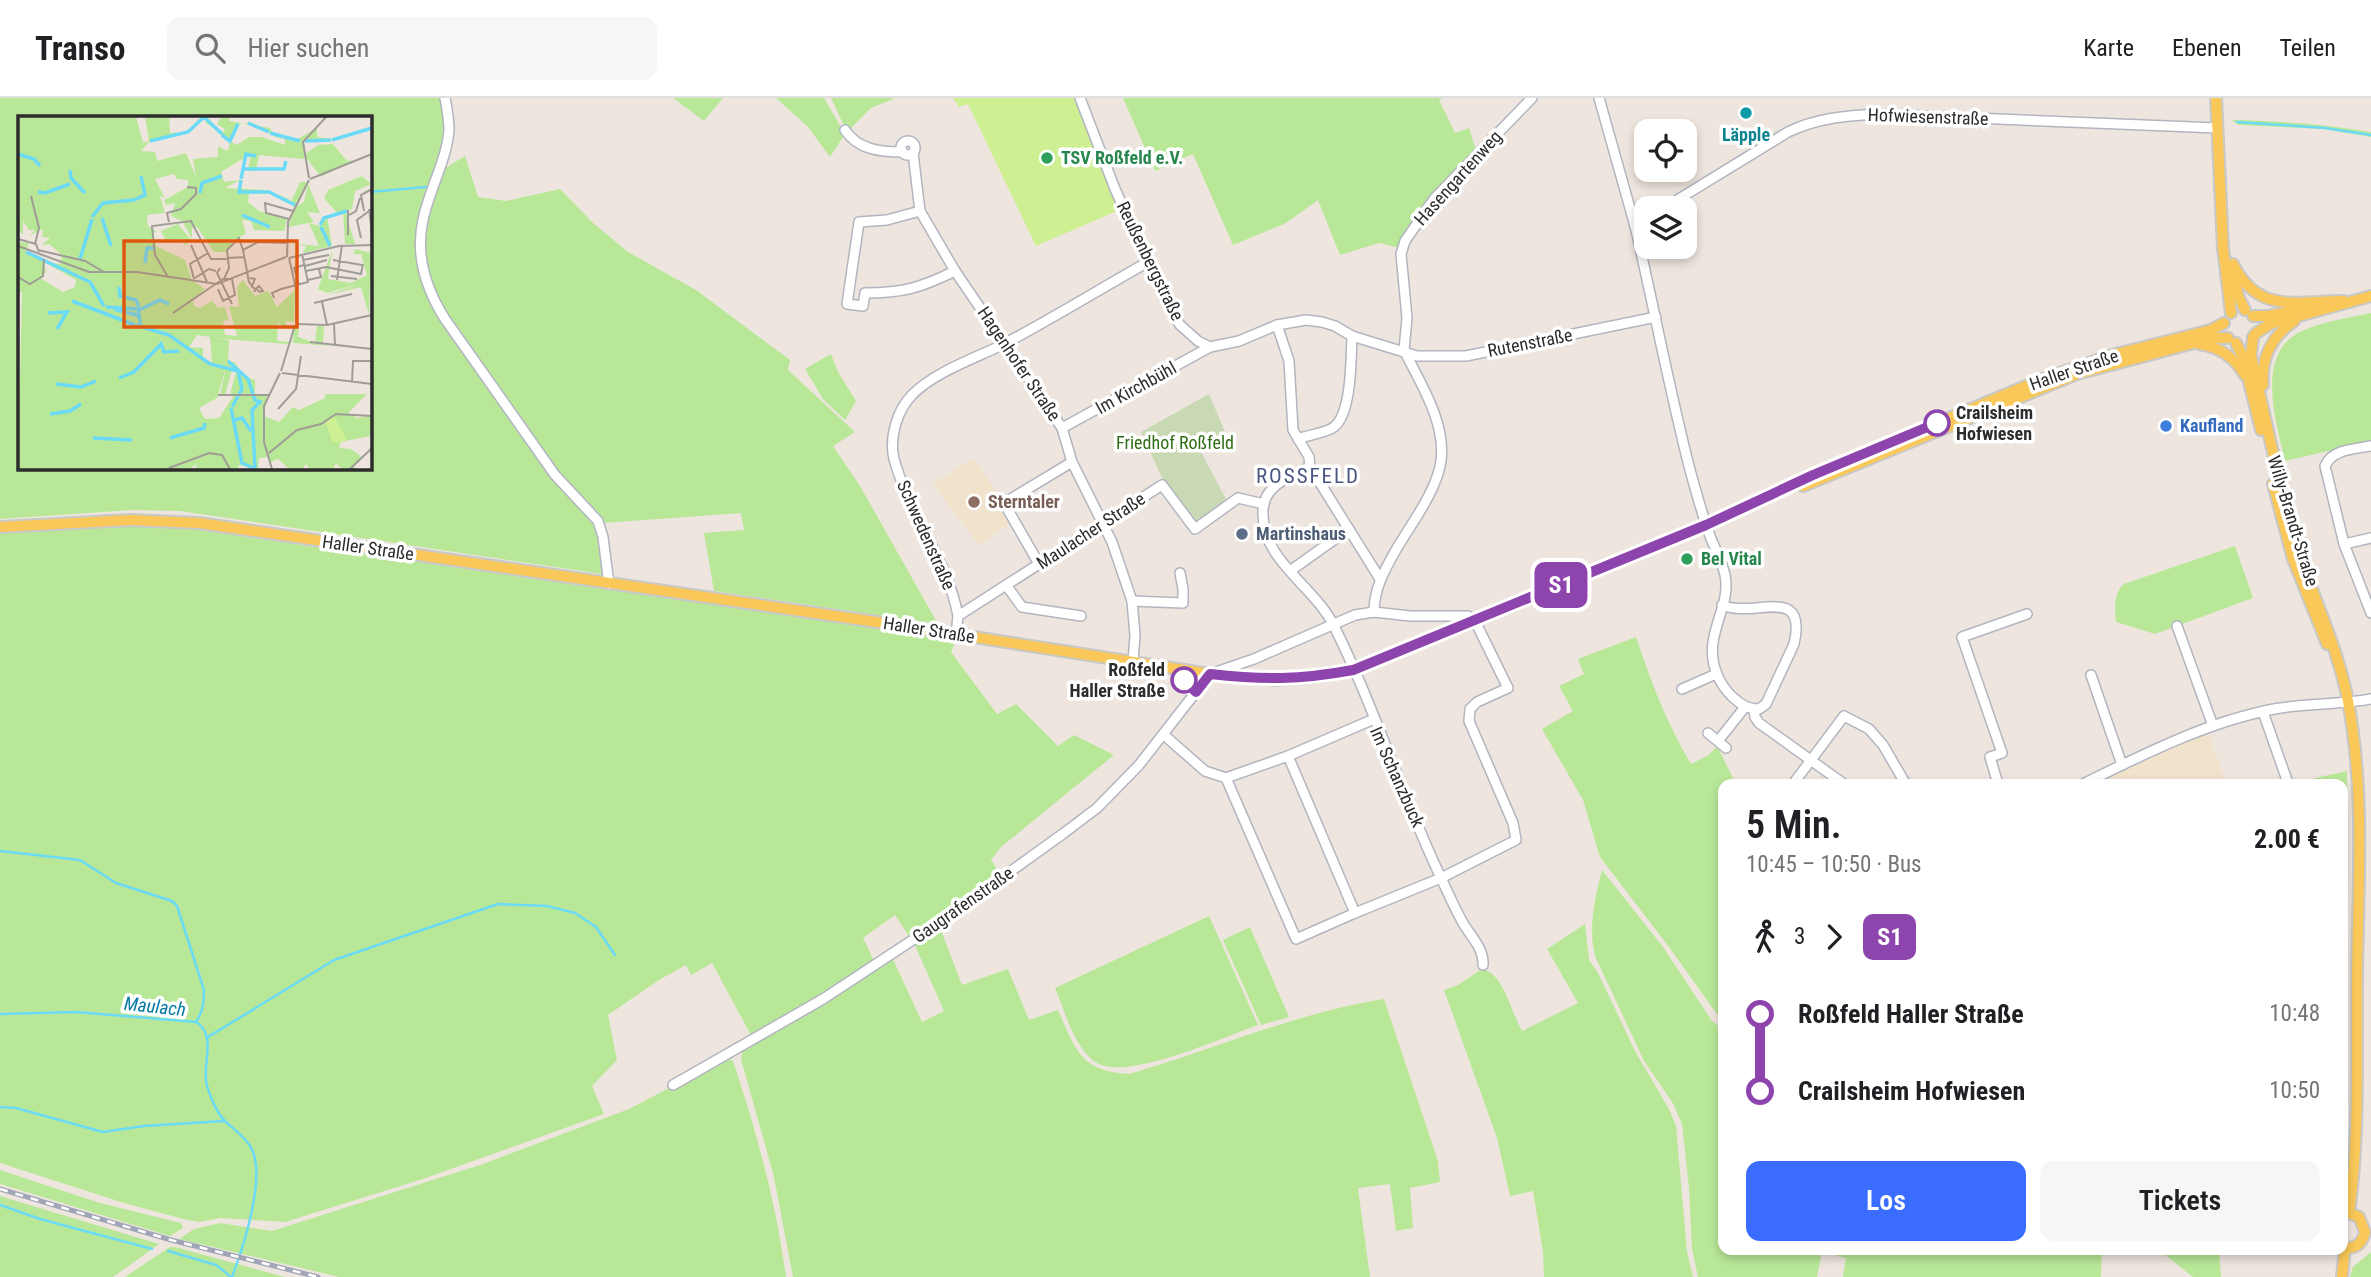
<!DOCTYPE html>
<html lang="de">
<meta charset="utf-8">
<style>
:root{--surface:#fff;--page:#f6f6f6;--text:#202124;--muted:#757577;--line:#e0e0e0;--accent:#3a6cff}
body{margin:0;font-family:"Roboto Condensed",sans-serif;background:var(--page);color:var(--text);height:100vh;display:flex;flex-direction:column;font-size:26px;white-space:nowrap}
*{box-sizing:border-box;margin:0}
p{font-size:23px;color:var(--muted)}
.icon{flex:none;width:38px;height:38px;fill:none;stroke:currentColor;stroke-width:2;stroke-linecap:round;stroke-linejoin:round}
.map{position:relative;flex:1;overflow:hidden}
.side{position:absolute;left:1718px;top:681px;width:630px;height:476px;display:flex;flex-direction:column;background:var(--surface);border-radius:14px;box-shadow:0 4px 10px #0003}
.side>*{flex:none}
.badge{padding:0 14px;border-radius:10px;font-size:24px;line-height:46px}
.tools{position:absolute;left:1634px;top:21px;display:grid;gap:14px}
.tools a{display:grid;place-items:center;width:63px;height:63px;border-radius:14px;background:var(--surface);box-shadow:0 4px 10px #0003;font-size:35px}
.map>.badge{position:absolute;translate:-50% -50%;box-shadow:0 0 0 4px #fff}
.legs{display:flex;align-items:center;gap:10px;height:77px;padding:0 28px;font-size:23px}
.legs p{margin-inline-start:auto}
.summary{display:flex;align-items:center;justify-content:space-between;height:119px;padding:0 28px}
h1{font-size:38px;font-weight:600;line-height:52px}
.action{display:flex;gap:14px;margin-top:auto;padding:14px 28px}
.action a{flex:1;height:80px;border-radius:14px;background:var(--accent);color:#fff;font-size:28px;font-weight:600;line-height:80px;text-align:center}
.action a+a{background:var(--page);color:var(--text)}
ul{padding:0 28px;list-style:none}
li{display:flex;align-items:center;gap:24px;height:77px;font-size:26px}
li i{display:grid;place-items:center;width:10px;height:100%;margin:0 9px;background:currentColor}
li i::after{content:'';width:18px;height:18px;margin:-9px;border:5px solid;border-radius:50%;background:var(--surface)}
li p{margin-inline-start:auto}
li:first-child i{background:linear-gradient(#0000 50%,currentColor 0)}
li:last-child i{background:linear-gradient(currentColor 50%,#0000 0)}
header{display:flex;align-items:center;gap:42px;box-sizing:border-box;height:98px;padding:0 35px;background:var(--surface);border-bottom:2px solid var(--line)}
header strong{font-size:33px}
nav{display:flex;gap:38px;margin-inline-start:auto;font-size:24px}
.search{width:490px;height:63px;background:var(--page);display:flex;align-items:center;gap:18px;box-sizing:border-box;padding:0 24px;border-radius:14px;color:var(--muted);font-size:26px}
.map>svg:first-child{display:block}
</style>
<header>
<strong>Transo</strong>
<div class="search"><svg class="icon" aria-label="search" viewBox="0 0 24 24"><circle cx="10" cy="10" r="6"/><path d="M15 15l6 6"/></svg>Hier suchen</div>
<nav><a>Karte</a><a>Ebenen</a><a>Teilen</a></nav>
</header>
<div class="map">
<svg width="2371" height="1179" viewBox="0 0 2371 1179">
<rect width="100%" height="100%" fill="#eee6de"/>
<g fill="#f1e2cc">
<polygon points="974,360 1001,401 1012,424 979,447 933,386"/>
<polygon points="2208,635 2227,686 2094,686 2151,657"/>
</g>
<g fill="#b8e897" fill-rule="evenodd">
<path d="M0,0H443L444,40L419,150L424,190L431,208L439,222L545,370L591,419L597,431L605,465L602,476L180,413L133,412L0,421ZM19,19H369V369H19Z"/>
<polygon points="673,0 723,0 704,23"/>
<polygon points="776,0 824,0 845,36 830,59 808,29"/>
<polygon points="831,0 895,0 871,10 847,34"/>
<path d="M1123,0H1443L1439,2L1455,35L1469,30L1476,53C1448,81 1411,111 1400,150L1379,145L1340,157L1318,102L1286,125L1233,147L1193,56L1155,73Z"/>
<path d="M2232,22C2279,23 2325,26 2371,34V39L2323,31L2238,27Z"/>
<polygon points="465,58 478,99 506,103 560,91 593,125 628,154 696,192 790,262 788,272 855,334 833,348 860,388 938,526 714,493 704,435 744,432 741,415 603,425 552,367 446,220 431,193 425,167 424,144 426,124 442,72"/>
<path d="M2371,215V343L2285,363C2276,324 2254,254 2302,233C2324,223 2348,220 2371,215Z"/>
<polygon points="831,256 838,274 856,303 845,322 823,301 805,271"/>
<polygon points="156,428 192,431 956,542 951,554 997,616 1016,606 1058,648 1074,637 1114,657 1001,749 991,762 1000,776 911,841 895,817 863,840 875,865 752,939 712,865 691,877 686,867 659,882 608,917 617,962 592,988 604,1016 423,1081 285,1124 221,1120 199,1124 187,1122 124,1105 0,1065 0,434 91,429"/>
<path d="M2235,448L2253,500L2155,536L2116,524C2115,511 2113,495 2124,486Z"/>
<path d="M1636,539C1651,584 1667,626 1691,666L1709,657L1717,648L1736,686H1724V926L1669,849L1600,759L1583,702L1542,631L1573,613L1559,588L1584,576L1578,561Z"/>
<path d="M2347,673C2349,760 2346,847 2347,935L2343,940V686H2289Z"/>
<path d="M1602,772L1663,849L1712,923L1724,933V1152H2102L2101,1179H1843L1846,1160L1822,1154L1817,1179H1698L1692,1150L1689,1090L1682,1026L1674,1007L1644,963L1595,858C1588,830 1595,799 1602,772Z"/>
<path d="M1209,818L1258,927C1224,939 1128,983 1097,965C1074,951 1065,913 1055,890Z"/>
<path d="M1585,826L1589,862L1598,875L1636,955L1669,1011L1676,1028L1687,1154L1693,1179H1544L1543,1154L1533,1093L1510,1098L1497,1040L1444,892L1458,887L1482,871C1503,874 1512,916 1522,933L1578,905L1547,851Z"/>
<polygon points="1250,829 1289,919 1261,927 1223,842"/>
<path d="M940,830L962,887L1008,871L1029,922L1058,912C1076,953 1081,973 1129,976C1216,951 1295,915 1384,901L1438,1063L1440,1084L1410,1090L1413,1130L1396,1133L1390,1086L1358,1090L1370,1179H793L774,1079L741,961L743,952L892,859L922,924L944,913L914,845Z"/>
<path d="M726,960L733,963C757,1035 776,1105 786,1179H339L179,1141L194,1131L220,1125L272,1133L483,1066L629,1011Z"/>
<polygon points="0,1072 100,1105 181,1125 183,1130 170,1138 0,1086"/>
<polygon points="0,1098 159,1146 113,1179 0,1179"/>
<polygon points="170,1149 175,1149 285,1179 125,1179"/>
<polygon points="2159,1152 2219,1152 2221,1179 2193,1179"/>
<polygon points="2371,1154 2371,1179 2350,1179 2353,1169"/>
</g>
<polygon fill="#c8d9b4" points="1209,296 1225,334 1200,352 1228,405 1195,428 1163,382 1141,334"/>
<polygon fill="#ceef92" points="953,0 1077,0 1119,112 1036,148 968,6 959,9"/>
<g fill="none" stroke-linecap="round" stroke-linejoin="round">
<g stroke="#6bdaf6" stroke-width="2.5">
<polyline points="2237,24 2325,30 2371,37"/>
<polyline points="369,94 426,89"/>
<path d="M0,753L80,762L116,785L172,803L177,808L204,892C204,904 203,914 196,924"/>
<path d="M0,916L76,914L196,924C218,937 201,968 207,988C210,998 217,1015 224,1022C233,1031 243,1037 250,1048C268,1075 243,1150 232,1179"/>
<polyline points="208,939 334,862 498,806 547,808 575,815 596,829 615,857"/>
<polyline points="0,1009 16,1010 103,1034 144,1028 224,1023"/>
<polyline points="0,1107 40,1121 152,1151"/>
<polyline points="168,1153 216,1167 231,1179"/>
</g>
<g stroke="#b2b5c0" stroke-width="12">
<g id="minor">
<path d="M445,0C447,10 449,22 449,33C446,64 429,92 423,122C415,158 426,191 445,221L555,377L598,423L603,439L609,486"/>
<polyline points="1080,0 1115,91 1167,206 1180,227 1198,243 1210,249 1239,243 1277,227 1306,222 1322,224 1335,228 1352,238 1417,258 1466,258 1656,219"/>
<polyline points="1599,0 1635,128"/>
<path d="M845,32C858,52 881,54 903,54"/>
<circle cx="908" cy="50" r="7"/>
<polyline points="913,55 920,113 955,173 1062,330 1072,364 1112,444 1132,503 1135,537 1133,564"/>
<path d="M1664,110L1788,34C1817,20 1844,18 1877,16L2217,30"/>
<path d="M920,113L887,122L859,124L847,206L863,208L865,195C903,195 920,190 955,173"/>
<path d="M1647,121L1635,128C1654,209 1669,291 1690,372C1696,394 1702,416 1710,438C1715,451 1722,463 1725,477C1732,511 1701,538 1717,576C1723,592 1741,612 1759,611L1766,606L1794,546C1808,485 1753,521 1722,507"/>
<polyline points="1277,227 1289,263 1293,332 1309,359 1310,369 1380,481"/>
<polyline points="1404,252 1407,220 1401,156 1405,143 1434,101 1532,0"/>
<polyline points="1062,330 1210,249"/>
<path d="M1298,341C1308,337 1326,335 1334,329C1352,315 1351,259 1352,238"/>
<path d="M2371,348C2355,351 2332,351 2325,368L2344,446L2371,515"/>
<path d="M1310,369C1290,378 1263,388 1263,413C1261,463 1314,487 1334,528C1375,610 1402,699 1442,782C1449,797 1455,811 1463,825C1471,839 1484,850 1483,867"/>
<polyline points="2344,446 2371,440"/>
<polyline points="1039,466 1004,405 1072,364"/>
<polyline points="1290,473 1349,431"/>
<polyline points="1006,487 1022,509 1081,518"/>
<polyline points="1132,503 1183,505 1183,491 1180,475"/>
<path d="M1374,514C1374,490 1385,471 1397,450C1412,425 1437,392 1441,363C1446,324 1420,285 1404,252"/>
<path d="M958,518C948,462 909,416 894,361C889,340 897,312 912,297C934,274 976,260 1004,246C1053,220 1100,191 1148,164"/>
<polyline points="2177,528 2213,628"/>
<polyline points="956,536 958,518 1162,387 1195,431 1238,400 1264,406"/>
<polyline points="2091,577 2122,667"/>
<polyline points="1682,591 1716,576"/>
<polyline points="1754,611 1755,619 1759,625 1844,686"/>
<polyline points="2263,614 2288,685"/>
<polyline points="1708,635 1726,650"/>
<polyline points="1164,637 1205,673 1226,680 1288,658 1374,621"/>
<polyline points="1718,643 1745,609"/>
<polyline points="1226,680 1296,841 1355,815"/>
<polyline points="1793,686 1844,618 1869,631 1883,647 1904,683 1898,686"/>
<polyline points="1998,686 1990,659 2002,655 1962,539 2027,516"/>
<path d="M2083,686C2144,656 2207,624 2274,611C2306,605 2339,607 2371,601"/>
<polyline points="673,987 823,901 943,822 1064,735 1097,710 1139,667 1210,576 1254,561 1355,517 1374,514 1410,518 1468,518 1475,523 1508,590 1477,604 1470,611 1469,623 1513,725 1516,742 1441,780 1355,815 1288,658"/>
</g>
</g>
<g stroke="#c8c8c8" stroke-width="14">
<g id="major">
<polyline points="2216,0 2223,150 2231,215"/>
<path d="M2233,166C2258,217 2297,203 2344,203"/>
<polyline points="2234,172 2238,198 2245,212"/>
<polyline points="2253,218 2268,218 2307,210"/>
<polyline points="2255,236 2270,226 2371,198"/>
<path d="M2253,239L2251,258C2266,321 2278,385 2297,448C2313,500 2338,549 2348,603C2365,693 2358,786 2357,877C2356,956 2360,1037 2349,1115"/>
<polyline points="2236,245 2243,259 2261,332"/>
<path d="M2199,246C2220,249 2234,259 2245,277"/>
<path d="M2263,287C2261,260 2272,238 2294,223"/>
<polyline points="2273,386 2293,461 2327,546"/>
<polyline points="1803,388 2077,276 2213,240 2228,240"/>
<polyline points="0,429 130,422 199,425 897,527 1210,576 1276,582 1320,578 1353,572 1475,523 1706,427 1813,377 2045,280 2112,257 2211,232 2224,225"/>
<path d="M2343,1116L2349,1115L2359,1119L2365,1134C2362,1146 2355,1151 2343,1150"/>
<polyline points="2342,1179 2345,1150"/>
</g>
</g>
<use href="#minor" stroke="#fff" stroke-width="9"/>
<use href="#major" stroke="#f9c858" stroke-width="10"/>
<g stroke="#a0a5b7" stroke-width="5">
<polyline id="rail" points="0,1091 171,1142 318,1179"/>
</g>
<use href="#rail" stroke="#fff" stroke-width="2.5" stroke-dasharray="8" stroke-linecap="butt"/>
</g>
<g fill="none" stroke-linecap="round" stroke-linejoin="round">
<g stroke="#fff" stroke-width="16">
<path id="line-1" d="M1184,582L1196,594L1210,576C1264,582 1299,582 1353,572L1706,427L1813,377L1937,325"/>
</g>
<use href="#line-1" stroke="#8e44ad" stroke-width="10"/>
</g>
<circle fill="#0f9aa8" stroke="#fff" stroke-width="2.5" cx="1746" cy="15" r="7"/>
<g fill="#2e9e5b" stroke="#fff" stroke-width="2.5">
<circle cx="1047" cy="60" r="7"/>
<circle cx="1687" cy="461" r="7"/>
</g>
<g fill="#fff" stroke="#8e44ad" stroke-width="3.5">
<circle cx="1937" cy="325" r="12"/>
<circle cx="1184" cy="582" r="12"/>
</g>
<circle fill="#3f7fe0" stroke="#fff" stroke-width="2.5" cx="2166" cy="328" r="7"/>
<circle fill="#8d6e63" stroke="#fff" stroke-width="2.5" cx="974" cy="404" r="7"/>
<circle fill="#5c6f8a" stroke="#fff" stroke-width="2.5" cx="1242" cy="436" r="7"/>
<g text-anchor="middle" stroke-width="7" stroke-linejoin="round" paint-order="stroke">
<g font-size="18" fill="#2c2c2c" stroke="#fff">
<text transform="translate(1928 19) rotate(2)" y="6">Hofwiesenstraße</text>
<text transform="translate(1458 80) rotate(-48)" y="6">Hasengartenweg</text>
<text transform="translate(1150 163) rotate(64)" y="6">Reußenbergstraße</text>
<text transform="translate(1530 245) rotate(-11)" y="6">Rutenstraße</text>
<text transform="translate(1019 266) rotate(56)" y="6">Hagenhofer Straße</text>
<text transform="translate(2074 272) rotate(-19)" y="6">Haller Straße</text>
<text transform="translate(1136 290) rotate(-29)" y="6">Im Kirchbühl</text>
<text transform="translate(2293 423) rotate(73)" y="6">Willy-Brandt-Straße</text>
<text transform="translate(1091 433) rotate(-33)" y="6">Maulacher Straße</text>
<text transform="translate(926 437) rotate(66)" y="6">Schwedenstraße</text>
<text transform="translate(368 450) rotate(8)" y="6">Haller Straße</text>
<text transform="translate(929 532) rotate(9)" y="6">Haller Straße</text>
<text transform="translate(1397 679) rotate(66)" y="6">Im Schanzbuck</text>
<text transform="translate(963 807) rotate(-35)" y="6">Gaugrafenstraße</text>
</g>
<g font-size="18" font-weight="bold" fill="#0d838f" stroke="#fff">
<text x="1746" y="43">Läpple</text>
</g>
<g font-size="18" font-weight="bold" fill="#27864d" stroke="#fff" text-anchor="start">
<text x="1061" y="66">TSV Roßfeld e.V.</text>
<text x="1701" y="467">Bel Vital</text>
</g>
<g font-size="18" font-weight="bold" fill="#2c2c2c" stroke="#fff" text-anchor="start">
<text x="1956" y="321">Crailsheim<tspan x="1956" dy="21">Hofwiesen</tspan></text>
<text x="1165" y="578" text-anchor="end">Roßfeld<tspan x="1165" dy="21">Haller Straße</tspan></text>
</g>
<g font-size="18" font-weight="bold" fill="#366cbe" stroke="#fff" text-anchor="start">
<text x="2180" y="334">Kaufland</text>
</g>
<g font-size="18" fill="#2f6e16" stroke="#fff">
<text x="1175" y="351">Friedhof Roßfeld</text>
</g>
<g font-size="18" font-weight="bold" fill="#785e54" stroke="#fff" text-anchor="start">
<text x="988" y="410">Sterntaler</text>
</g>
<g font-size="18" font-weight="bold" fill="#4e5e75" stroke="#fff" text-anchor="start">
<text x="1256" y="442">Martinshaus</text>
</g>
<g font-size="19" font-style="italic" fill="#067aa6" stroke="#fff">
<text transform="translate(155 908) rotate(6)" y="7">Maulach</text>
</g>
<g font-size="21" letter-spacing="2" fill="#495780" stroke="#fff">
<text x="1308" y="385">ROSSFELD</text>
</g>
</g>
<g transform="translate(18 18)">
<rect width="354" height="354" fill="#eee6de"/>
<path d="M0,0H118L125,27L131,25L127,0H151L152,17L169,16L187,0L188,7L204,18L207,13L199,8L204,0H212L211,5L252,12L257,21L276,25L299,12V21L314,23L330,20L343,14L353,12L323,23L286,24V43L241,39L238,55L230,54L233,39L228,37L226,42L203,56L206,66L222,64L207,72L247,74L274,84L282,66H289L277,91L273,84L254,78L231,77L230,86L241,95L269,103L266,115L236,114L233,105L224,104L228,117L216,126L212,123L214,129L208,136H196L179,111L174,112V123L164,105L153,100L157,87L148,89L146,84L170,71V64L159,63L156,58L137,63L147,82L142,80L147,97L129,99L130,110L139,116L135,117L138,130L167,144L174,164L187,173L175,185L176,190L182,192L194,185L200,192L207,191L211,204L205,205L207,219L219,220L211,190L221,191L219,171L225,164L237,180L250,175L259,191L277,174L276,206L268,205V213L260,207L259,225L272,226L276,214L281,209L280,221L297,227L299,210H306L305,229L353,233L275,227L276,218L273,227L269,228L197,222L211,224L210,246H217L225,261L237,264V278L212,279L218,255L214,254L207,279H202L208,251L199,282L181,292L187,303L201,302L216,279H249L246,300L261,306L275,291L281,294L307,282V278H349L330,297L339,302L353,300V320L327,325L323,318L313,321L323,326L321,332L333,333L344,341L335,350L338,353H324L318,347L315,353H292L288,348L284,353H271L260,343L253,346V353L251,341L241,342L240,353L221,349L220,353H196L208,346L195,353H177L179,348L171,353H0L4,176H0V126L11,127L8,135L33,147L42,148L44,139L31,128L24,129L32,122L24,121L25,113L11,120L17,114H11L5,105V119L0,113ZM186,1L212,28L209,35L200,30V41L175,43L178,61L168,37L139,45L137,36L123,35L132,25L170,16ZM230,7L267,24V29L244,21H231L219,29L212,25L220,8ZM26,146L58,164L57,171L45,176L22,162L28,156ZM179,219L192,221L194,246L185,242V232L171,231ZM315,28L329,45L336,44L303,61L286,39L300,29ZM344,60L353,68L337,75L334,93L327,95L337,128H327L325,95L318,96L306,82L310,74ZM290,68L302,97L289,96L296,106L270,111L278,91L286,86ZM309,100L314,130L285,137L288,130L269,127L301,130L291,107L302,110ZM160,108L173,124L167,129L161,123L148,125L143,115ZM337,133L353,137L351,199L343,171L309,179L343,167L309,177L300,173L314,134L310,163L333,167L349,159L343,138H335L339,133L332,136Z" fill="#b8e897" fill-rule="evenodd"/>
<path d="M316,300L329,324L321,327L314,326L308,306Z" fill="#ceef92"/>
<path fill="none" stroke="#6bdaf6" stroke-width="3.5" d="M187,2L204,18M230,7L251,16M252,17L282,25M204,19L212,25L220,8M314,24L354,12M132,25L170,16L187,0M287,25L313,24M0,38L16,43L22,50M225,53L228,38L238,40M52,54L53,62L67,77M223,63L225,53H266L268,45M223,64L221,76H251L277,89M20,76L27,77L52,68M182,77L184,67L204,60M116,84L127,79L123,60M224,99L252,111M74,101L85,87L116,84M84,102L93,130M302,109L306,102L329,95M303,111L312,130M8,136L72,166L86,190M62,143L74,103M127,147L129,132H136M101,171L102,180L118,184L121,191M54,185L117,209M88,191L120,193L123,211M96,193L122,200M121,194L142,184L151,188M30,197L49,196L39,213M118,209L151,219L192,248L220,255L224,273L214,291M210,245L230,263L237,284L242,286L234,294L237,353M101,262L116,256L143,228L146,236L161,235M38,268L63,271L78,265M213,292L224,347L235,352M32,298L52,295L63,288M217,304L224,302L233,315M75,322L114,324M152,322L186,312L187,307"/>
<path fill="none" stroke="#a09c97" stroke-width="2" d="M291,62L285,26L309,0M292,63L354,38M13,80L21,112L17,128M351,93L354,117M330,94V119M346,95L343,79L354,73M331,99L338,95L342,82M271,103L248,97L247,87L275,95M151,106L149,97L163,93L178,78V72L169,71M343,122L339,104L354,93M0,123L18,128L21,136M173,129L189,166M0,130L71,156H119L199,168L268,141M20,134L67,145L86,156M269,141L270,106L291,64M271,142L321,130L354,129M271,142L278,173V207M285,144L311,139M315,144L344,149M287,150L309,144M202,152L199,157L214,188M288,155L308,151L343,158L345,148M313,160L339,163M0,161L12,168L25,160L26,143M150,161L137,139L134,110L173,105L193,143L227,141M177,162L191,153L198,155M232,162L237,163L234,170L231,166L225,134L240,126L268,127M176,163L172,148L190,137M206,163L211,152L209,134L221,122L225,134M290,164L303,161L301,153M319,164L324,129M281,169L276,152L286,149M234,170V171L238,173L242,176L245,175L241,170L238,173L236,176M256,182L254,177L263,173L290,166L284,138M304,186L309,209M296,187L334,178M155,197L205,163H214L217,179L205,185L200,173M279,208L309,209L354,199M316,208L317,229M292,226L354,233M263,255L277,209M264,257L354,268M334,266L335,245H354M200,279H251M260,293L278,273L283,240M251,337L279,314L303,308L318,298L354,300M151,352L191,337L204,339L212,353M254,353L246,326V290L262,257M332,353L354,332"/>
<path fill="#df570e" fill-opacity="0.15" stroke="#df570e" stroke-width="3.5" d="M106,125H279V211H106Z"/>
<rect width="354" height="354" fill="none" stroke="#2c2c2c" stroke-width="3.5"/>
</g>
</svg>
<div class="tools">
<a><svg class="icon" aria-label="locate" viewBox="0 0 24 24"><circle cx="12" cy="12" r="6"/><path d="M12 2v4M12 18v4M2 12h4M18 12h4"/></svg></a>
<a><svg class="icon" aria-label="layers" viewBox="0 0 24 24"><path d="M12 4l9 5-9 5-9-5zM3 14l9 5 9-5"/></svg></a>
</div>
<b class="badge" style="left:1561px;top:487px;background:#8e44ad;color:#fff">S1</b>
<section class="side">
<div class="summary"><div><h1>5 Min.</h1><p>10:45 – 10:50 · Bus</p></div><b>2.00 €</b></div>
<div class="legs"><svg class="icon" aria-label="walk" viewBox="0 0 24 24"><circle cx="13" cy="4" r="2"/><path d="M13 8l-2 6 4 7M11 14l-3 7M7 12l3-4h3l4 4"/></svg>3<svg class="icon" aria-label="forward" viewBox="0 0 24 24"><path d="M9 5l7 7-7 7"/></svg><b class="badge" style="background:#8e44ad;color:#fff">S1</b></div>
<ul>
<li><i style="color:#8e44ad"></i><b>Roßfeld Haller Straße</b><p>10:48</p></li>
<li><i style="color:#8e44ad"></i><b>Crailsheim Hofwiesen</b><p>10:50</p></li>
</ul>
<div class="action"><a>Los</a><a>Tickets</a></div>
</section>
</div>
